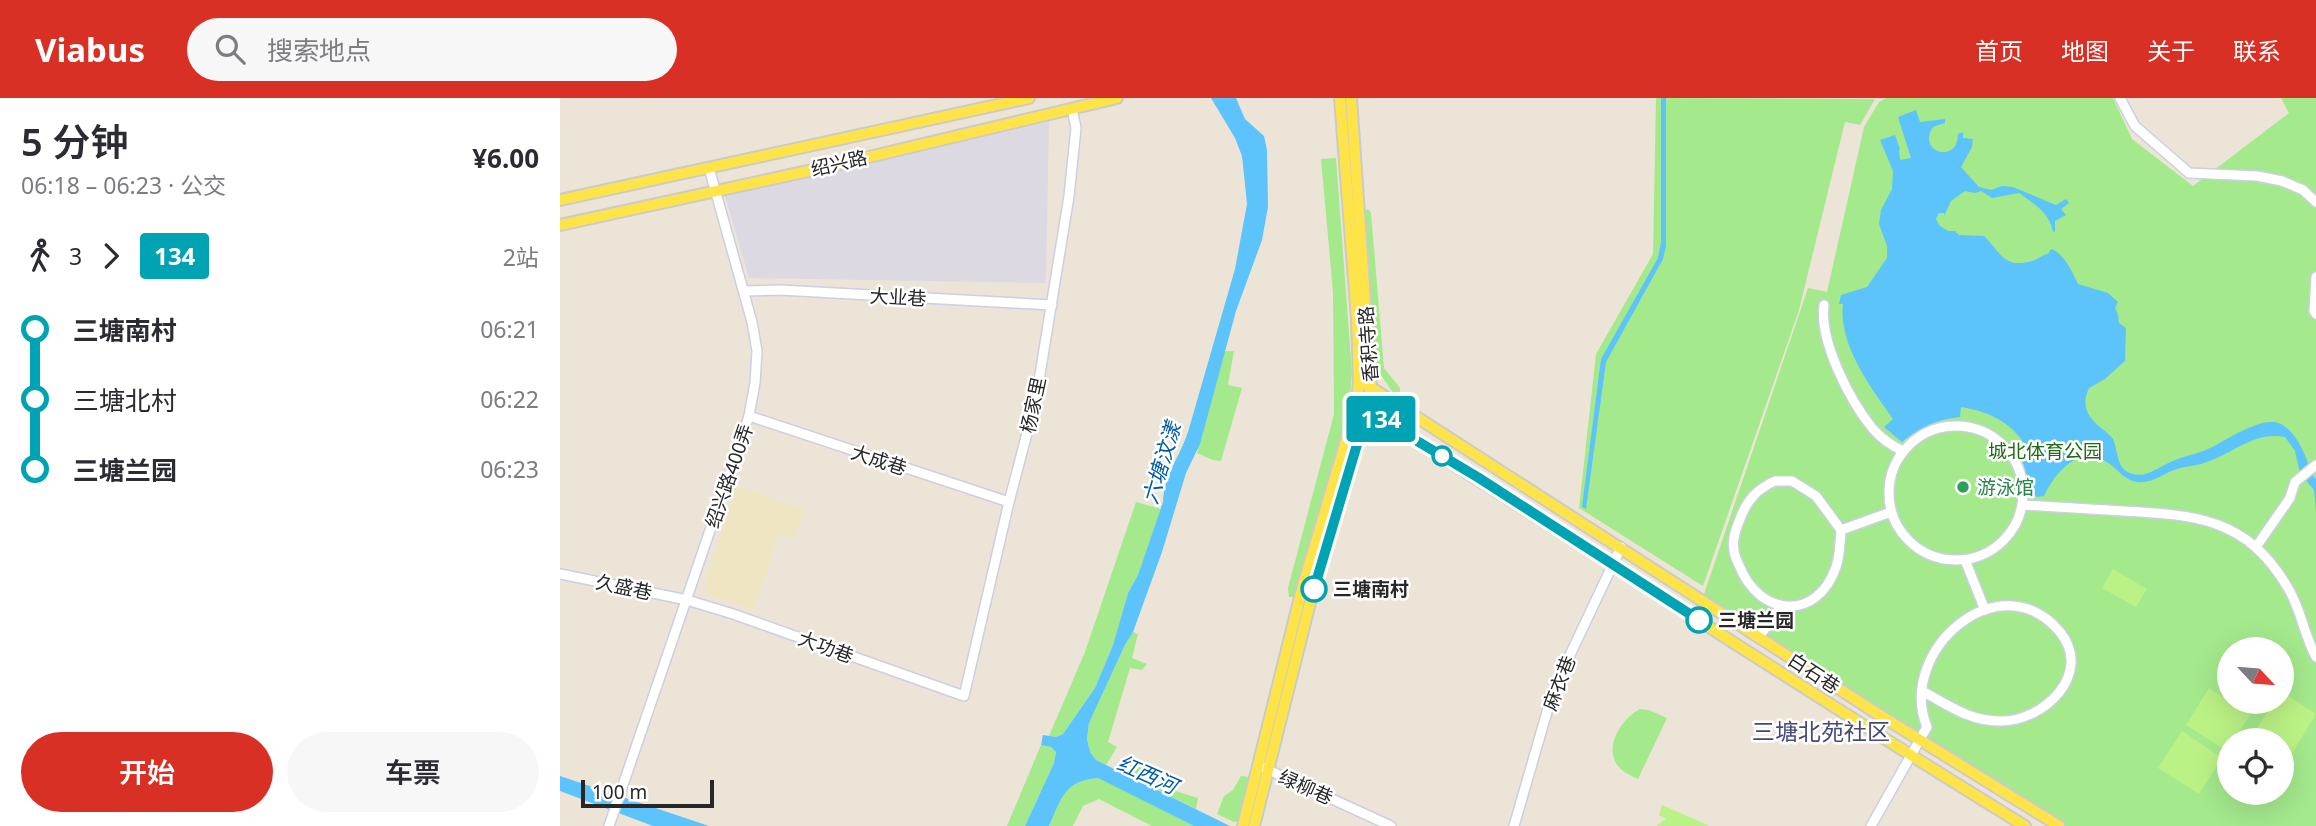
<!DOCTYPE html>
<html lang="zh">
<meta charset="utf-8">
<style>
:root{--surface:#fff;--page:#f7f7f7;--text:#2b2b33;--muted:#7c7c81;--accent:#d93025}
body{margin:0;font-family:"Noto Sans","Noto Sans SC",sans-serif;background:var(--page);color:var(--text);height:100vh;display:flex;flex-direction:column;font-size:26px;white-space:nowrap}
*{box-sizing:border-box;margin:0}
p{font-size:23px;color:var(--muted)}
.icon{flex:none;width:38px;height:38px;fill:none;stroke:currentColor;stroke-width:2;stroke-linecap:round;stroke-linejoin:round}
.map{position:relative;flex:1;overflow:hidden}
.drawer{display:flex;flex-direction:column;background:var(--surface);width:560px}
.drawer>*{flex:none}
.badge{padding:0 14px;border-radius:5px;font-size:24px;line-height:46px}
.needle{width:46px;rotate:116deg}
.buttons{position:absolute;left:1657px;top:539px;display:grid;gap:14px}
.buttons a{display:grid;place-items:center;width:77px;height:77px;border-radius:50%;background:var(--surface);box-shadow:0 7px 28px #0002;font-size:35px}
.scale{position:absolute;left:21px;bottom:18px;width:133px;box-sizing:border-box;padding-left:7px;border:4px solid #272727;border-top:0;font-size:19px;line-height:24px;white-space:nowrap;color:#272727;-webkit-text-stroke:5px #fff;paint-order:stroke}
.map>.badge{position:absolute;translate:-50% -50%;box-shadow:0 0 0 4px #fff}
.legs{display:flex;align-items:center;gap:10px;height:77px;padding:0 21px;font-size:23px}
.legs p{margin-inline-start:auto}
.head{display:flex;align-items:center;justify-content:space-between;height:119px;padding:0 21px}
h1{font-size:38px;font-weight:600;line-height:52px}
.action{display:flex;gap:14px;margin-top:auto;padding:14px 21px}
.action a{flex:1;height:80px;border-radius:42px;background:var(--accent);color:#fff;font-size:28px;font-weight:600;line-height:80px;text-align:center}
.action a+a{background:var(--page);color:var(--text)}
ul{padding:0 21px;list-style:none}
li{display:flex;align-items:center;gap:24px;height:70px;font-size:26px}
li i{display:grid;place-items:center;width:10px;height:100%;margin:0 9px;background:currentColor}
li i::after{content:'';width:18px;height:18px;margin:-9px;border:5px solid;border-radius:50%;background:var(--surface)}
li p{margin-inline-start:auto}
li:first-child i{background:linear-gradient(#0000 50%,currentColor 0)}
li:last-child i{background:linear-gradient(currentColor 50%,#0000 0)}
header{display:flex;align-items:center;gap:42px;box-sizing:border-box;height:98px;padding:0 35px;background:var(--accent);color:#fff}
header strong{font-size:33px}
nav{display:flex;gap:38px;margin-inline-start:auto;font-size:24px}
.search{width:490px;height:63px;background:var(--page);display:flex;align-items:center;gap:18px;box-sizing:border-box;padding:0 24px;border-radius:38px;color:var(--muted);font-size:26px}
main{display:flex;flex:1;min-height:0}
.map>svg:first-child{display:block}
</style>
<header>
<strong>Viabus</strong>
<div class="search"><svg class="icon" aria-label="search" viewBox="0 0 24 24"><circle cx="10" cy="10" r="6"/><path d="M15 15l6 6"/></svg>搜索地点</div>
<nav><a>首页</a><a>地图</a><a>关于</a><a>联系</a></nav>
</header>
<main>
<section class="drawer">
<div class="head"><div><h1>5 分钟</h1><p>06:18 – 06:23 · 公交</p></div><b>¥6.00</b></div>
<div class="legs"><svg class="icon" aria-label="walk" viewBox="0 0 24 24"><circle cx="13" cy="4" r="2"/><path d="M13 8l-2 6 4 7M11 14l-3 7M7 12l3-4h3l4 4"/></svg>3<svg class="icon" aria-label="forward" viewBox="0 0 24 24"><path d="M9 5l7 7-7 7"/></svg><b class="badge" style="background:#00a3b4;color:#fff">134</b><p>2站</p></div>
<ul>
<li><i style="color:#00a3b4"></i><b>三塘南村</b><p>06:21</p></li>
<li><i style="color:#00a3b4"></i><span>三塘北村</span><p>06:22</p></li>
<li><i style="color:#00a3b4"></i><b>三塘兰园</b><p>06:23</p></li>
</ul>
<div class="action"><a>开始</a><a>车票</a></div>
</section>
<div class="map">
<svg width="1756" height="728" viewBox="0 0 1756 728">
<rect width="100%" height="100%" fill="#ece5d7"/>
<polygon fill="#dcd9e3" points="489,24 486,185 189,180 165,98"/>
<polygon fill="#f0e5c3" points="177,388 244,411 234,441 219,436 194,512 151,498 145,494 145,485"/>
<g fill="#a4e98c" fill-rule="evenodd">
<polygon points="1096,0 1315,1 1300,27 1285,24 1239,212 1143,488 1019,410 1036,256 1093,156"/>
<path d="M1326,0H1553L1572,41L1633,88L1729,15L1721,0H1756V728H1499L1142,502L1248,190L1267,194L1304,29L1319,4ZM1670,551H1722V604H1670ZM1670,642H1722V695H1670Z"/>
<polygon points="776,60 792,275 789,312 735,499 729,499 728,490 774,316 773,194 761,61"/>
<polygon points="808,111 811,115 824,270 840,290 840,295 834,296 816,270 803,114"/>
<polygon points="664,253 674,253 668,287 682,290 661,363 653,362 637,355"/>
<polygon points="576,404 601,411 578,477 568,495 553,547 535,590 503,636 496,639 489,638 525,554"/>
<polygon points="573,534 578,536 572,560 587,566 582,572 570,570 548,644 557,649 546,667 536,662 530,654 527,641 529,625 565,547"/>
<path d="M1080,611L1089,612L1107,620L1078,681C1071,678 1063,674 1058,668C1043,649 1062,620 1080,611Z"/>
<polygon points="481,647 491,649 496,654 494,665 465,728 447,728"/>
<polygon points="561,664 590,672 587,684 638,700 636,711 554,671"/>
<polygon points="681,678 690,679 679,723 674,724 657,716 664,698 673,692"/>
<path d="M538,680L551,686L634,728H592L539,701L523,708L513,728H489C502,700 504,683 538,680Z"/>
</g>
<g fill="#bbf286">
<polygon points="1553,471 1587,491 1576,509 1542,490"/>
<polygon points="1649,590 1690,617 1674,642 1670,642 1667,653 1626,627"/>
<polygon points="1722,594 1756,616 1729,660 1722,655 1722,642 1702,642 1693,636 1714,604 1722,604"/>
<polygon points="1622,633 1662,660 1639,696 1598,670"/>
<polygon points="1102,707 1150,728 1096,728 1106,721 1099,717"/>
</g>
<g fill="#5dc3fb">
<path d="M651,0H676L685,21L704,38L707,52L708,109L702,142L676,213L640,346L626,375L602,454L573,534L565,547L529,625L527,641L530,654L536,662L670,728H634L538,680C504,683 502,700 489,728H465L494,665L496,654L491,649L481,647L483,637L496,639L503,636L535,590L553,547L568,495L578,477L603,404C604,378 620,358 628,334L675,171L687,106L682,58L675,40Z"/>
<polygon points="1101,0 1106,0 1106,148 1103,161 1046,264 1026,411 1022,409 1041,261 1098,160 1101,144"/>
<path d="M1356,12L1360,24L1385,21V25L1373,29C1356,54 1398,67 1398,36L1403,34V40L1413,41L1412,49L1401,69L1419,89L1431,92L1442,88L1453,89L1496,107L1506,101L1509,105L1501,111L1506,117L1495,123V133L1493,134C1489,114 1474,106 1459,95L1432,100L1421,93L1415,95L1405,93L1391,103L1384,118V115H1379L1376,121L1379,127L1388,133H1395L1399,137L1424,138C1441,155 1444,171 1472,163C1479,161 1481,157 1488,156L1491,151C1503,154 1513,175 1518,186L1548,195L1558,204L1555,210L1558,216L1559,225L1566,230L1565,263L1545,281L1529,290C1521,307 1527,319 1541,330C1546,334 1550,337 1553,341C1559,355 1556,372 1573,376C1587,380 1600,368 1613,363C1624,358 1637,356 1648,351C1665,343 1694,323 1712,324C1734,324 1747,360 1752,377L1756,381V415L1754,392L1740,375L1735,353L1725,339C1693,333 1673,356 1644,365C1636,368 1626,368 1617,371C1604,375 1592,386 1577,384C1565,382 1559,373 1550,366C1544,362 1537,359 1531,355C1507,362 1495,376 1484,398L1477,399L1471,395L1461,358L1469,353C1454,326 1432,314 1401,309L1400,319C1375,322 1362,328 1342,344L1324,329L1333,321C1311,290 1278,246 1283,206H1279L1281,197L1307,189L1327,160V148L1319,126L1321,112L1332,91L1333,73L1320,42L1335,37L1340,51L1339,52L1340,62L1351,60L1338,19Z"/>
<polygon points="0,678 149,728 93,728 0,693"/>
</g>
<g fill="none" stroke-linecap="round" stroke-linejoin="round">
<g stroke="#cccee3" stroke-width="12">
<g id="minor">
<polyline points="1560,0 1575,28 1629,75 1697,78 1722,83 1743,92 1756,104"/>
<polyline points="1756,179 1754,213 1756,216"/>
<polyline points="184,193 220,192 492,207"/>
<path d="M1264,207C1259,243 1290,303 1313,331C1321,340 1332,348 1343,353"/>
<polyline points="189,318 449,404"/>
<circle cx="1396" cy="395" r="67"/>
<path d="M1215,383H1232L1256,398L1281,432C1280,444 1280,458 1276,469C1257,524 1199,519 1179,467C1177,463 1174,457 1174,452C1172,441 1176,431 1180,421C1187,402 1197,391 1215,383Z"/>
<path d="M1462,407C1496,409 1530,411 1563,413C1637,417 1687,420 1728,490C1741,511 1744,537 1756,559"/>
<polyline points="1281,432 1331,414"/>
<polyline points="1696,449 1730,400 1735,384 1756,367"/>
<polyline points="1405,462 1425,512"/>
<polyline points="0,476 127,502 173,516 404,598 449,404 476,301 509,98 516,30 512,11"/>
<polyline points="1199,539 1221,508"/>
<polyline points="702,669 831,728"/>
<polyline points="49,728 189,318 195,285 197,253 192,224 149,70"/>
<polyline points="954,728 993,593 1061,449"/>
<path d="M1311,728L1367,629C1336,553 1440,462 1500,534C1534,576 1483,624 1440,623C1409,623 1388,607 1362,593"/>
</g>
</g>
<g stroke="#cbcbcb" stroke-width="14">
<g id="major">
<polyline points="0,102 469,0"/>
<polyline points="0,127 271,68 557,0"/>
<polyline points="799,282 1318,616 1499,728"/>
<path d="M797,306C1021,444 1241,591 1465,728"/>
<polyline points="683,728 742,491 797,306 799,282 797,221 780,0"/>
<polyline points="694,728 756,481 807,313 811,289 791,0"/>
</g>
</g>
<use href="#minor" stroke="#fff" stroke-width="9"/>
<use href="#major" stroke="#ffe449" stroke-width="10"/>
</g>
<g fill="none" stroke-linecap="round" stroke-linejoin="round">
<g stroke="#fff" stroke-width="16">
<polyline id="line-1" points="754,491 807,313 919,380 1139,522"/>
</g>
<use href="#line-1" stroke="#00a3b4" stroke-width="10"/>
</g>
<g fill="#fff" stroke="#00a3b4" stroke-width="3.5">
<circle cx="882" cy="358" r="9"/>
<circle cx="754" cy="491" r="12"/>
<circle cx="1139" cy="522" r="12"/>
</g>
<circle fill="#2e9e5b" stroke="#fff" stroke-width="2.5" cx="1403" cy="389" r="7"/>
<g text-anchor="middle" stroke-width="5" stroke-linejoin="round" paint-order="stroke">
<g font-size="19" fill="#272727" stroke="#fff">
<text transform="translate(279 65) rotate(-13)" y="7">绍兴路</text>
<text transform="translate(338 199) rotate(3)" y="7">大业巷</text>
<text transform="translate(808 246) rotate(-94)" y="7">香积寺路</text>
<text transform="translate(473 307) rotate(-78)" y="7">杨家里</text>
<text transform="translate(319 362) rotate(18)" y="7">大成巷</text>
<text transform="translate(169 378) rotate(-71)" y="7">绍兴路400弄</text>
<text transform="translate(64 489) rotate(12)" y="7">久盛巷</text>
<text transform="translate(266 549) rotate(20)" y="7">大功巷</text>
<text transform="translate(1254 575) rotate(33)" y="7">白石巷</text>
<text transform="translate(999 585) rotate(-69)" y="7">麻衣巷</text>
<text transform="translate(746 689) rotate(24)" y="7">绿柳巷</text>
</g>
<g font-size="19" fill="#1c6a12" stroke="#fff">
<text x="1485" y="360">城北体育公园</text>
</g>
<g font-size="19" fill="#27864d" stroke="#fff" text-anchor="start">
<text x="1417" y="396">游泳馆</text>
</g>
<g font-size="19" font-weight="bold" fill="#272727" stroke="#fff" text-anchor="start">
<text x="773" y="498">三塘南村</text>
<text x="1158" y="529">三塘兰园</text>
</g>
<g font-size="21" font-style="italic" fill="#005ca2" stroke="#fff">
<text transform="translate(602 365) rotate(-73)" y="7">六塘汶漾</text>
<text transform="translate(587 677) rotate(24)" y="7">红西河</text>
</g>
<g font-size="23" fill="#44497c" stroke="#fff">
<text x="1261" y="642">三塘北苑社区</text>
</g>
</g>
</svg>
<div class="buttons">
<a><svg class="needle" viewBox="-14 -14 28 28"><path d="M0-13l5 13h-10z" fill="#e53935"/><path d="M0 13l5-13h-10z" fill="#7c7c81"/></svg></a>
<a><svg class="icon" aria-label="locate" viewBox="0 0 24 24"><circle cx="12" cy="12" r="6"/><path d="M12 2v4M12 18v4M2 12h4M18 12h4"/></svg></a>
</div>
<div class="scale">100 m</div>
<b class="badge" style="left:821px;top:321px;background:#00a3b4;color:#fff">134</b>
</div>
</main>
